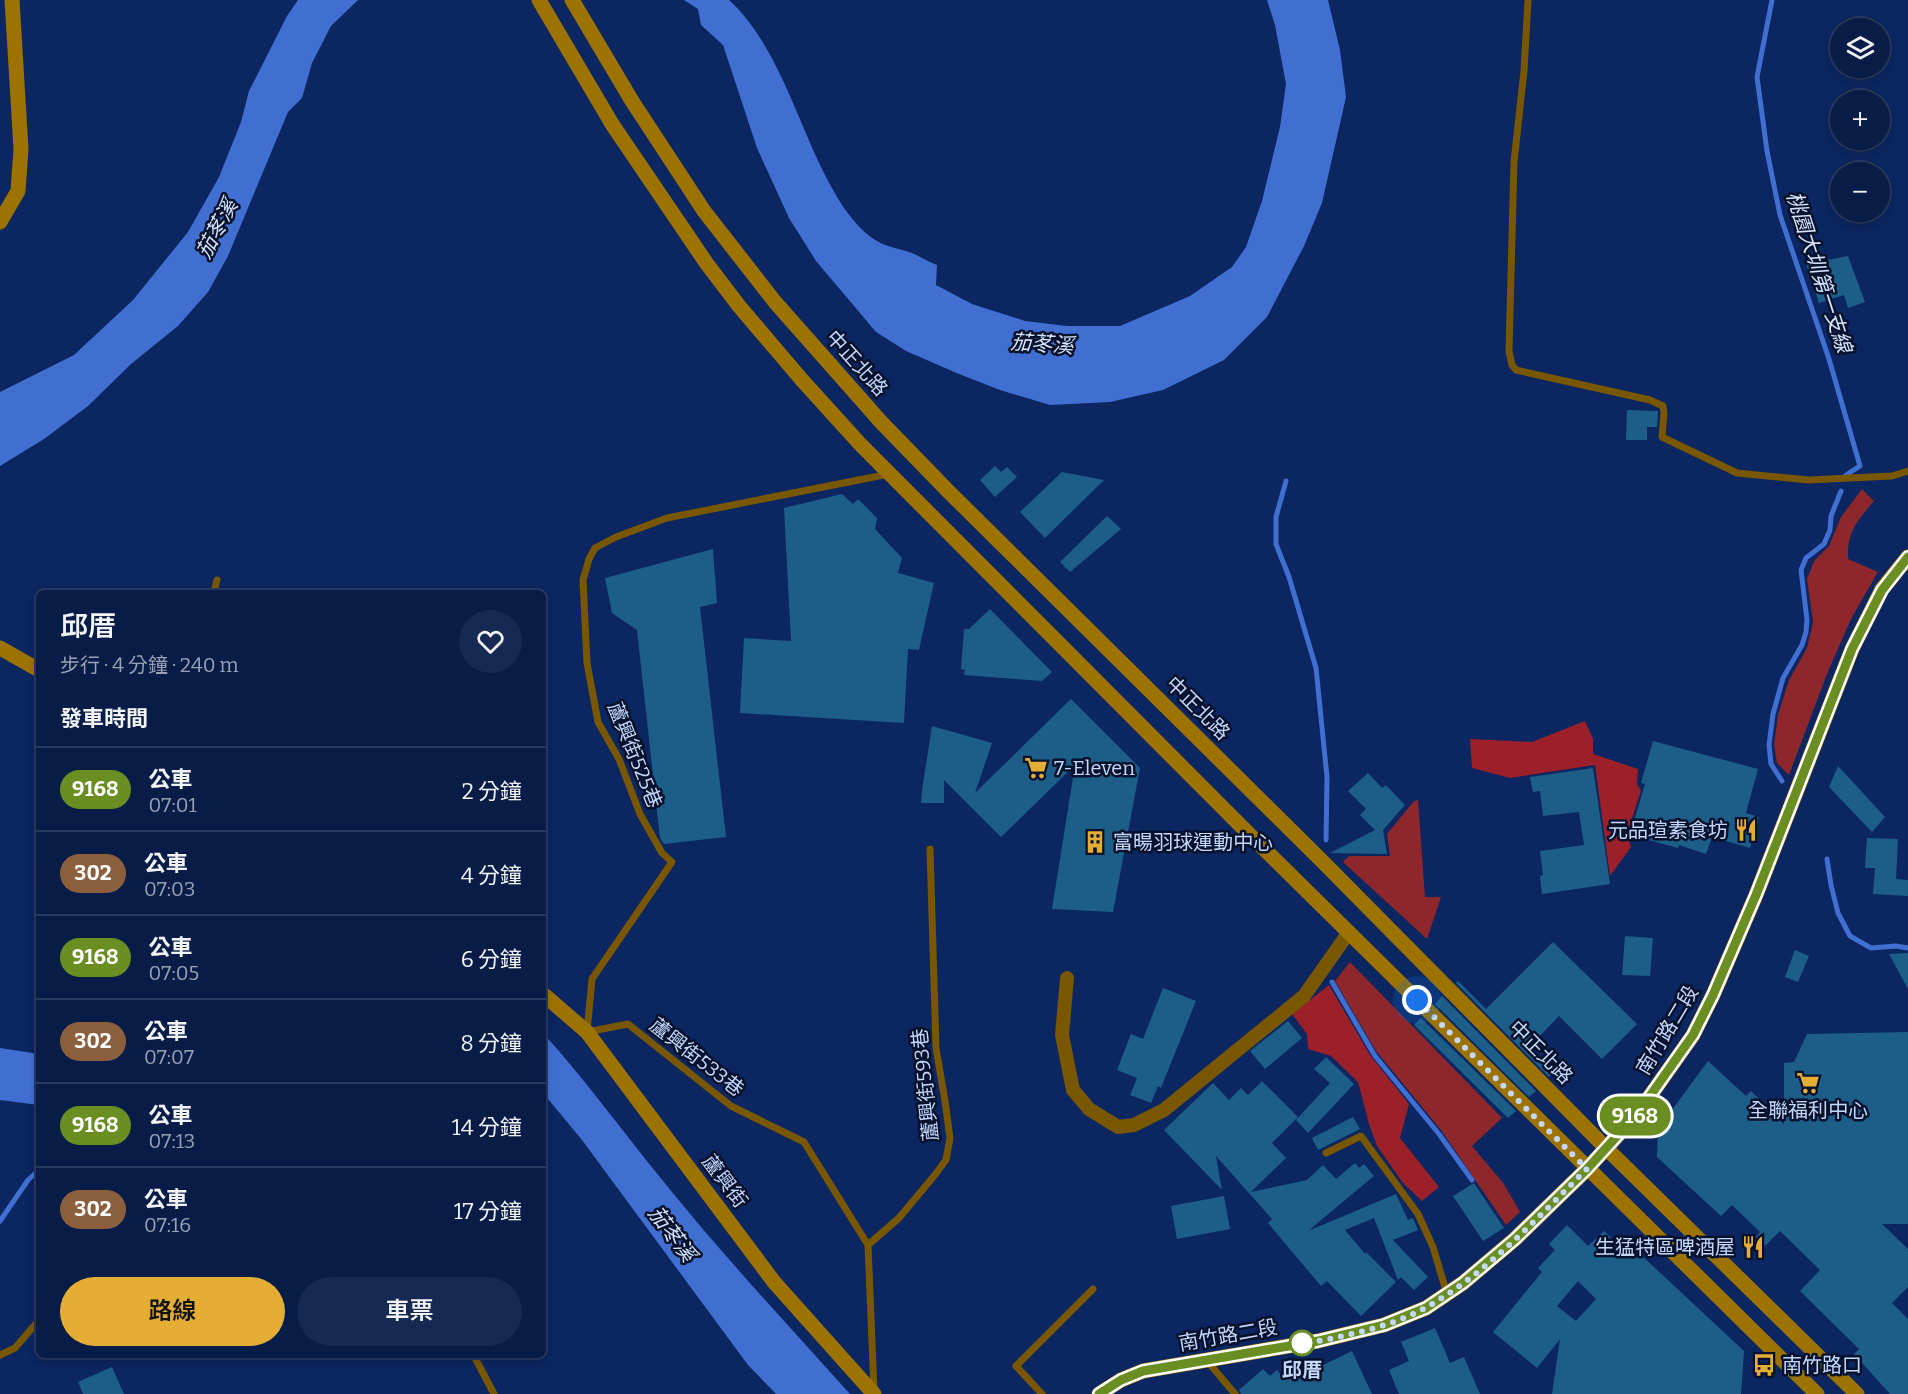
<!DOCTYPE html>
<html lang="zh-TW">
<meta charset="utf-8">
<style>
:root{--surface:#081c48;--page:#162952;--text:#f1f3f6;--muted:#98a1b4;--line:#293a60;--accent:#e4ae35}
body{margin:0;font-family:Bitter,"Noto Sans TC",serif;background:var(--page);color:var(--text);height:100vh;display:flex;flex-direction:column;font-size:22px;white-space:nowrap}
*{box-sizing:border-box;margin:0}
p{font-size:20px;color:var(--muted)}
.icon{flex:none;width:33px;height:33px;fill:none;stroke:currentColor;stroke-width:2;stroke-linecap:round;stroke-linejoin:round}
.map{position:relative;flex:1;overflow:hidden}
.sheet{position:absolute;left:36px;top:590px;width:510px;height:768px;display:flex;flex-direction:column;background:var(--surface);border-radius:9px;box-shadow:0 3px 9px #0003,0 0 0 2px var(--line)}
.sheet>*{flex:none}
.badge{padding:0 12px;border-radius:20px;font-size:21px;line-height:39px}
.fabs{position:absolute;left:1830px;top:18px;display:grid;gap:12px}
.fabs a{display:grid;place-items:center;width:60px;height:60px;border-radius:50%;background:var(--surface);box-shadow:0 3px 9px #0003,0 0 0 2px var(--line);font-size:30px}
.you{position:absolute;width:30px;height:30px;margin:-15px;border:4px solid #fff;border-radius:50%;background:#1a73e8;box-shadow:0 0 0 9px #1a73e833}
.map>.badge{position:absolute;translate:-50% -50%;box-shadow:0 0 0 3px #fff}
h2{padding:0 24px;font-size:22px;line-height:54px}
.round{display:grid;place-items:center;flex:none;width:63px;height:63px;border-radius:32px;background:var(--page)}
.headline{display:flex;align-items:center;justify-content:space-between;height:102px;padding:0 24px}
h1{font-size:28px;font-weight:600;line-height:45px}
.action{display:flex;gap:12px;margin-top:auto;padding:12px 24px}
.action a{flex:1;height:69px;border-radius:36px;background:var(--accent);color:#111;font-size:24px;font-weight:600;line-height:69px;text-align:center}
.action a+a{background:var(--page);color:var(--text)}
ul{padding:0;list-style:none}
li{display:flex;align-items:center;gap:18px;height:84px;padding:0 24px;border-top:2px solid var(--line)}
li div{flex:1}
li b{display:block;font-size:22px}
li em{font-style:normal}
li .badge{min-width:66px;font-weight:700;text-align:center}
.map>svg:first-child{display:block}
</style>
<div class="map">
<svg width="1908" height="1394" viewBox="0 0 1908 1394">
<rect width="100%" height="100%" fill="#0b2660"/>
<g fill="#8d272b">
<path d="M1862,489L1874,501C1857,521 1847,532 1848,559L1878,572L1851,619L1827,674L1789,775L1777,763L1774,744L1778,715L1789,680L1807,648L1813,622L1807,579L1814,561L1829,546L1841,517Z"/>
<polygon points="1418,800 1425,897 1441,897 1427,939 1343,862 1349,856 1390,856 1387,834 1414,801"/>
<polygon points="1350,962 1502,1118 1472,1146 1504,1184 1520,1212 1506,1225 1441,1130 1376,1051 1335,981"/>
</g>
<g fill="#9c2029">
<polygon points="1585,721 1593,739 1593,754 1638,769 1637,784 1641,791 1627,834 1631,847 1610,876 1595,765 1510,778 1472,768 1470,739 1532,742"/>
<polygon points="1329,985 1370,1055 1409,1104 1400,1138 1439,1187 1422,1201 1403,1183 1377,1146 1369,1124 1358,1082 1331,1056 1308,1049 1307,1034 1292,1014"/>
</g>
<g fill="#406fd1">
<polygon points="298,0 358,0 331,26 312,63 302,98 288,112 228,256 208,292 178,326 131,364 88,406 44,439 0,466 0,392 74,355 133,300 188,232 219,177 241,122 249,91 287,16"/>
<path d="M684,0H729C774,41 795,113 821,167C833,191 846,216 867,234C882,247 895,247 912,253C921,257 929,262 937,265L936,285L972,304L1025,321L1067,326H1120L1190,296L1232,267L1246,247L1262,201L1280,127L1286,84L1275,25L1267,0H1328L1340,50L1346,97L1322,203L1304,246L1267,317L1224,360L1163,390L1110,402L1050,405L1000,390L959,374L906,351L876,332L816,261L789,218L757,148L723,45L701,25L698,9Z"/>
<path d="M543,1033C589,1084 629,1140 672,1192C729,1262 790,1327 850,1394H776L748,1365L582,1140L543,1093Z"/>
<polygon points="0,1048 39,1054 39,1105 0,1100"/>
</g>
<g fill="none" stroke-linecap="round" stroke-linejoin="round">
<g stroke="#406fd1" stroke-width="5">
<polyline points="1772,0 1757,77 1767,151 1780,215 1829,359 1860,466 1846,475"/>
<polyline points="1286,481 1276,517 1276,544 1289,577 1316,668 1327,777 1326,840"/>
<polyline points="1782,781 1771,764 1769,745 1773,714 1783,678 1802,645 1806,632 1807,620 1801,570 1806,558 1824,544 1830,530 1831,516 1841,491"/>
<polyline points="1827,859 1831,885 1838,913 1850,936 1871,948 1896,946 1908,948"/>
<polyline points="1332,982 1375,1056 1439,1134 1472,1180"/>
<polyline points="0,1221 28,1180 39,1170"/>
</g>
</g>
<g fill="#1d5e89" fill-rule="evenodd">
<polygon points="1848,256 1865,302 1848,308 1844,295 1819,303 1806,264"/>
<polygon points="1627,410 1658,411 1657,427 1647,427 1647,440 1626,440"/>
<polygon points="995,466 1001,472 1007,467 1017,477 995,497 980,480"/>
<polygon points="1062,472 1104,480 1045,538 1020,512"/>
<polygon points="842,494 853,504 858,499 877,518 875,529 902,558 898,573 934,583 919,650 908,649 904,723 740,713 744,638 791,641 784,508"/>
<polygon points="1107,516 1121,529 1070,572 1060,562"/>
<polygon points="713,549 717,603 700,607 726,837 664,844 660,838 637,630 612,613 605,578"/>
<polygon points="990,609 1052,672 1042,681 964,675 965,670 961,669 964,629 969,629"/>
<polygon points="1071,699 1140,768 1113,912 1052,909 1075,765 1001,837 944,780 944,803 921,803 922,790 932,726 992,743 975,793"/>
<polygon points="1653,741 1758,769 1746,813 1759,817 1750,848 1712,837 1706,854 1679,845 1678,848 1630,835 1645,784 1641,783"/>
<polygon points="1838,766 1885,817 1872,832 1829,787"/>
<polygon points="1593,768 1610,884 1542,894 1540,876 1543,875 1540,851 1584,845 1579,812 1543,816 1540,791 1533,792 1530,777"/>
<polygon points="1368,773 1382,788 1386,785 1405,805 1383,830 1387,854 1330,853 1375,830 1360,815 1366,809 1348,791"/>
<polygon points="1867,838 1898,839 1896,879 1908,880 1908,896 1873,894 1875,868 1865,868"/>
<polygon points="1625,936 1653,938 1650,976 1622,975"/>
<polygon points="1553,942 1637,1024 1602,1059 1559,1016 1529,1047 1554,1072 1549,1077 1456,983 1458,981 1486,1009"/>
<polygon points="1795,950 1809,956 1798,982 1785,977"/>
<polygon points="1908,953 1908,989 1889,954"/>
<polygon points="1163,988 1196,1001 1161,1088 1158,1086 1151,1103 1130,1095 1137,1078 1117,1070 1131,1034 1143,1039"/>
<polygon points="1442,996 1536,1091 1529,1097 1435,1004"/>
<polygon points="1421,1018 1516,1111 1508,1118 1414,1025"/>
<polygon points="1288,1021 1302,1038 1265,1069 1250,1051"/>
<polygon points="1908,1032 1908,1224 1882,1224 1908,1249 1908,1287 1892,1303 1908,1319 1908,1394 1890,1394 1854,1354 1859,1349 1800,1291 1820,1270 1780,1231 1765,1246 1756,1237 1760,1232 1732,1205 1721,1216 1657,1157 1658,1129 1708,1061 1746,1096 1751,1091 1784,1124 1784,1063 1794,1062 1807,1034"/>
<polygon points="1326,1057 1354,1084 1308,1133 1296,1120 1330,1083 1314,1069"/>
<polygon points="1262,1081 1298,1117 1272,1143 1286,1158 1251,1192 1307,1180 1323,1165 1336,1179 1355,1163 1359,1168 1364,1164 1374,1176 1308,1231 1396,1194 1408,1220 1413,1218 1418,1230 1393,1240 1428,1277 1414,1290 1401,1277 1398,1280 1374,1218 1345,1230 1365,1254 1366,1252 1396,1282 1361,1316 1327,1281 1321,1286 1268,1223 1272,1219 1216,1156 1222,1190 1164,1130 1213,1083 1229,1100 1241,1088 1248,1095"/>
<polygon points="1353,1117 1360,1129 1318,1150 1312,1138"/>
<polygon points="1474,1183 1504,1228 1483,1241 1453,1196"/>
<polygon points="1224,1196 1230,1229 1177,1239 1171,1206"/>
<path d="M1567,1225L1588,1246L1604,1231L1633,1259L1639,1253L1744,1351L1741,1394H1552L1560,1339L1537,1368L1493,1332L1542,1272L1538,1268L1555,1250L1549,1244ZM1578,1281L1596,1299L1576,1321L1557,1306Z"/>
<polygon points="1435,1328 1450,1363 1464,1357 1480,1394 1399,1394 1389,1370 1409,1361 1401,1342"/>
<polygon points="1352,1351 1372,1394 1241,1394 1239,1390 1263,1369 1270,1376 1277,1370 1285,1379 1296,1369 1299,1372 1309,1363 1315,1369"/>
<polygon points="112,1367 124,1394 83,1394 78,1382"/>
</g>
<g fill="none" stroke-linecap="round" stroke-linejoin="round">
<g stroke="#795700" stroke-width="7">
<polyline points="1528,0 1524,71 1514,162 1509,351 1512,365 1516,370 1650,400 1663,406 1664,413 1662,437 1737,473 1808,480 1892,476 1908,471"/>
<polyline points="214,592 217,580"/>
<polyline points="1326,1153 1361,1136 1418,1214 1433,1247 1447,1294"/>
<polyline points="868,1245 899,1218 934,1176 946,1160 950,1138 945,1101 936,1048 930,849"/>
<polyline points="473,1354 494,1394"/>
<polyline points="0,1355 15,1348 39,1320"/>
<polyline points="1208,1362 1235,1394"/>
<polyline points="874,1390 868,1245 804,1142 731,1106 628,1024 587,1032 592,979 672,862 662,853 640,814 619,759 598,722 587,663 583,580 589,559 595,548 616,537 667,518 889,474"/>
<polyline points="1042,1394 1016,1366 1093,1289"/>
</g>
<polyline stroke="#795700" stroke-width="14" points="1067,978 1062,1035 1073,1090 1089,1109 1118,1127 1134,1125 1164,1110 1304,996 1349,932"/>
<g stroke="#9c7200" stroke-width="15">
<polyline points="539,0 612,124 707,264 739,306 802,380 860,444 1253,838 1817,1394"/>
<polyline points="572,0 632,101 704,211 775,302 881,422 947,490 1321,860 1606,1148 1857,1394"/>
<polyline points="0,222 18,191 21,149 12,0"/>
<polyline points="0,648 39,670"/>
<polyline points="543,994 587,1032 774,1282 874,1394"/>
<polyline points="1099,1394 1121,1380 1143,1371 1318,1341 1384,1325 1426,1308 1463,1283 1515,1239 1587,1169 1638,1113 1693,1035 1713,995 1756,895 1852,649 1882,589 1908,557"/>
</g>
</g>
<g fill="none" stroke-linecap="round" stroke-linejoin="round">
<g stroke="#fff" stroke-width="14">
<polyline id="line" points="1099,1394 1121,1380 1143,1371 1318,1341 1384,1325 1426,1308 1463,1283 1515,1239 1587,1169 1638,1113 1693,1035 1713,995 1756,895 1852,649 1882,590 1908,557"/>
</g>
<use href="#line" stroke="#6b8e23" stroke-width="9"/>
<path stroke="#c4d8fc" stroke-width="6" stroke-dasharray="0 10.8" d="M1302,1343L1295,1345C1337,1338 1390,1328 1427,1307C1488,1272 1537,1218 1587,1169L1417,1000"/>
</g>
<defs>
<g id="supermarket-bare" transform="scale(1.8)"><path d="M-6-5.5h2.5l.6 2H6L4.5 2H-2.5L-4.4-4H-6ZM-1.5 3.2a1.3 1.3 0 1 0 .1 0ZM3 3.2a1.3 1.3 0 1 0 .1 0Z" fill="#e4ae35" stroke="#06122c" stroke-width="2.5" paint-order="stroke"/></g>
<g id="restaurant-bare" transform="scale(1.8)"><path d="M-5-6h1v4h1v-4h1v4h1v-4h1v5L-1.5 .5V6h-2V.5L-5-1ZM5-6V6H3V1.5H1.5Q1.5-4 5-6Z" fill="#e4ae35" stroke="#06122c" stroke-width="2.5" paint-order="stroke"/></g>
<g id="building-bare" transform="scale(1.8)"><path d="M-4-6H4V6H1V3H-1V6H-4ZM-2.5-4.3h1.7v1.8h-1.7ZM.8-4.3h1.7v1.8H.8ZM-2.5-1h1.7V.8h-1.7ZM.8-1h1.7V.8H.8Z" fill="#e4ae35" stroke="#06122c" stroke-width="2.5" paint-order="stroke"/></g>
<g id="bus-bare" transform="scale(1.8)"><path d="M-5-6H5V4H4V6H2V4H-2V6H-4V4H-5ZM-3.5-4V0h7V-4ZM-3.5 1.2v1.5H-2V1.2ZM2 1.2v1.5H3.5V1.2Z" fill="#e4ae35" stroke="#06122c" stroke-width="2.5" paint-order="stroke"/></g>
</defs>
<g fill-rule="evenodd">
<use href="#supermarket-bare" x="1036" y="768"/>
<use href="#restaurant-bare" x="1746" y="830"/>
<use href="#building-bare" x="1095" y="842"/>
<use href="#supermarket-bare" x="1808" y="1083"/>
<use href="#restaurant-bare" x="1753" y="1247"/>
<use href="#bus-bare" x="1764" y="1365"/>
</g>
<circle fill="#fff" stroke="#6b8e23" stroke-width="3" cx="1302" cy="1343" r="12"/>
<g text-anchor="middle" stroke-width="5" stroke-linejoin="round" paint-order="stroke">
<g font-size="20" fill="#c4d8fc" stroke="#06122c">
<text transform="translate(857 363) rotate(48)" y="7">中正北路</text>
<text transform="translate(1198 708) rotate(45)" y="7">中正北路</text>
<text transform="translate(635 755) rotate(68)" y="7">蘆興街525巷</text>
<text transform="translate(1667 1030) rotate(-59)" y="7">南竹路二段</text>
<text transform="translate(1541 1052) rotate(45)" y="7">中正北路</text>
<text transform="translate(697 1057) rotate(38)" y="7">蘆興街533巷</text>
<text transform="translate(925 1085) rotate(-96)" y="7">蘆興街593巷</text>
<text transform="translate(725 1181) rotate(53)" y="7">蘆興街</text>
<text transform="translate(1228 1335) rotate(-10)" y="7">南竹路二段</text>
</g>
<g font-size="20" fill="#c4d8fc" stroke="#06122c" text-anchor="start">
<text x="1054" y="775">7-Eleven</text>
<text x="1728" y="837" text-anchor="end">元品瑄素食坊</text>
<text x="1113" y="849">富暘羽球運動中心</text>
<text x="1808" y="1117" text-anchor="middle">全聯福利中心</text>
<text x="1735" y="1254" text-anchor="end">生猛特區啤酒屋</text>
<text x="1782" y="1372">南竹路口</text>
</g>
<g font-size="20" font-weight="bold" fill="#c4d8fc" stroke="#06122c">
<text x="1302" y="1377">邱厝</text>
</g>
<g font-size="21" font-style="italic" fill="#d6e3fd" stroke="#06122c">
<text transform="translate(217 229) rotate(-62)" y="7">茄苳溪</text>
<text transform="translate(1819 272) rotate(72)" y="7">桃園大圳第一支線</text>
<text transform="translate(1042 344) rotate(4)" y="7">茄苳溪</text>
<text transform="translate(672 1234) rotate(53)" y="7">茄苳溪</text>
</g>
</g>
</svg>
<div class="fabs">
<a><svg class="icon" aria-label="layers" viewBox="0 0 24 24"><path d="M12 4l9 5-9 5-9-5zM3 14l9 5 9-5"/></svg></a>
<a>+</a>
<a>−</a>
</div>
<div class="you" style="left:1417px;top:1000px"></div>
<b class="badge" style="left:1635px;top:1116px;background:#6b8e23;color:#fff">9168</b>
<section class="sheet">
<div class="headline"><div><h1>邱厝</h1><p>步行 · 4 分鐘 · 240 m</p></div><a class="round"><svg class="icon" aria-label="heart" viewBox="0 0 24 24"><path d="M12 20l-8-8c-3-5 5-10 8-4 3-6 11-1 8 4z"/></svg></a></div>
<h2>發車時間</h2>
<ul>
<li><span class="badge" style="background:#6b8e23;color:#fff">9168</span><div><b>公車</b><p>07:01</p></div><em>2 分鐘</em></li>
<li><span class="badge" style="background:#8b5e3c;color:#fff">302</span><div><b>公車</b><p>07:03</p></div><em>4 分鐘</em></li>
<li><span class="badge" style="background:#6b8e23;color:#fff">9168</span><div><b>公車</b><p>07:05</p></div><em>6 分鐘</em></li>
<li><span class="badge" style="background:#8b5e3c;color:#fff">302</span><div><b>公車</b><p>07:07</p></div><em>8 分鐘</em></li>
<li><span class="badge" style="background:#6b8e23;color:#fff">9168</span><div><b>公車</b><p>07:13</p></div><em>14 分鐘</em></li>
<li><span class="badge" style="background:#8b5e3c;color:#fff">302</span><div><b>公車</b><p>07:16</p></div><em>17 分鐘</em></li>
</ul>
<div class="action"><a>路線</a><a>車票</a></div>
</section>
</div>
